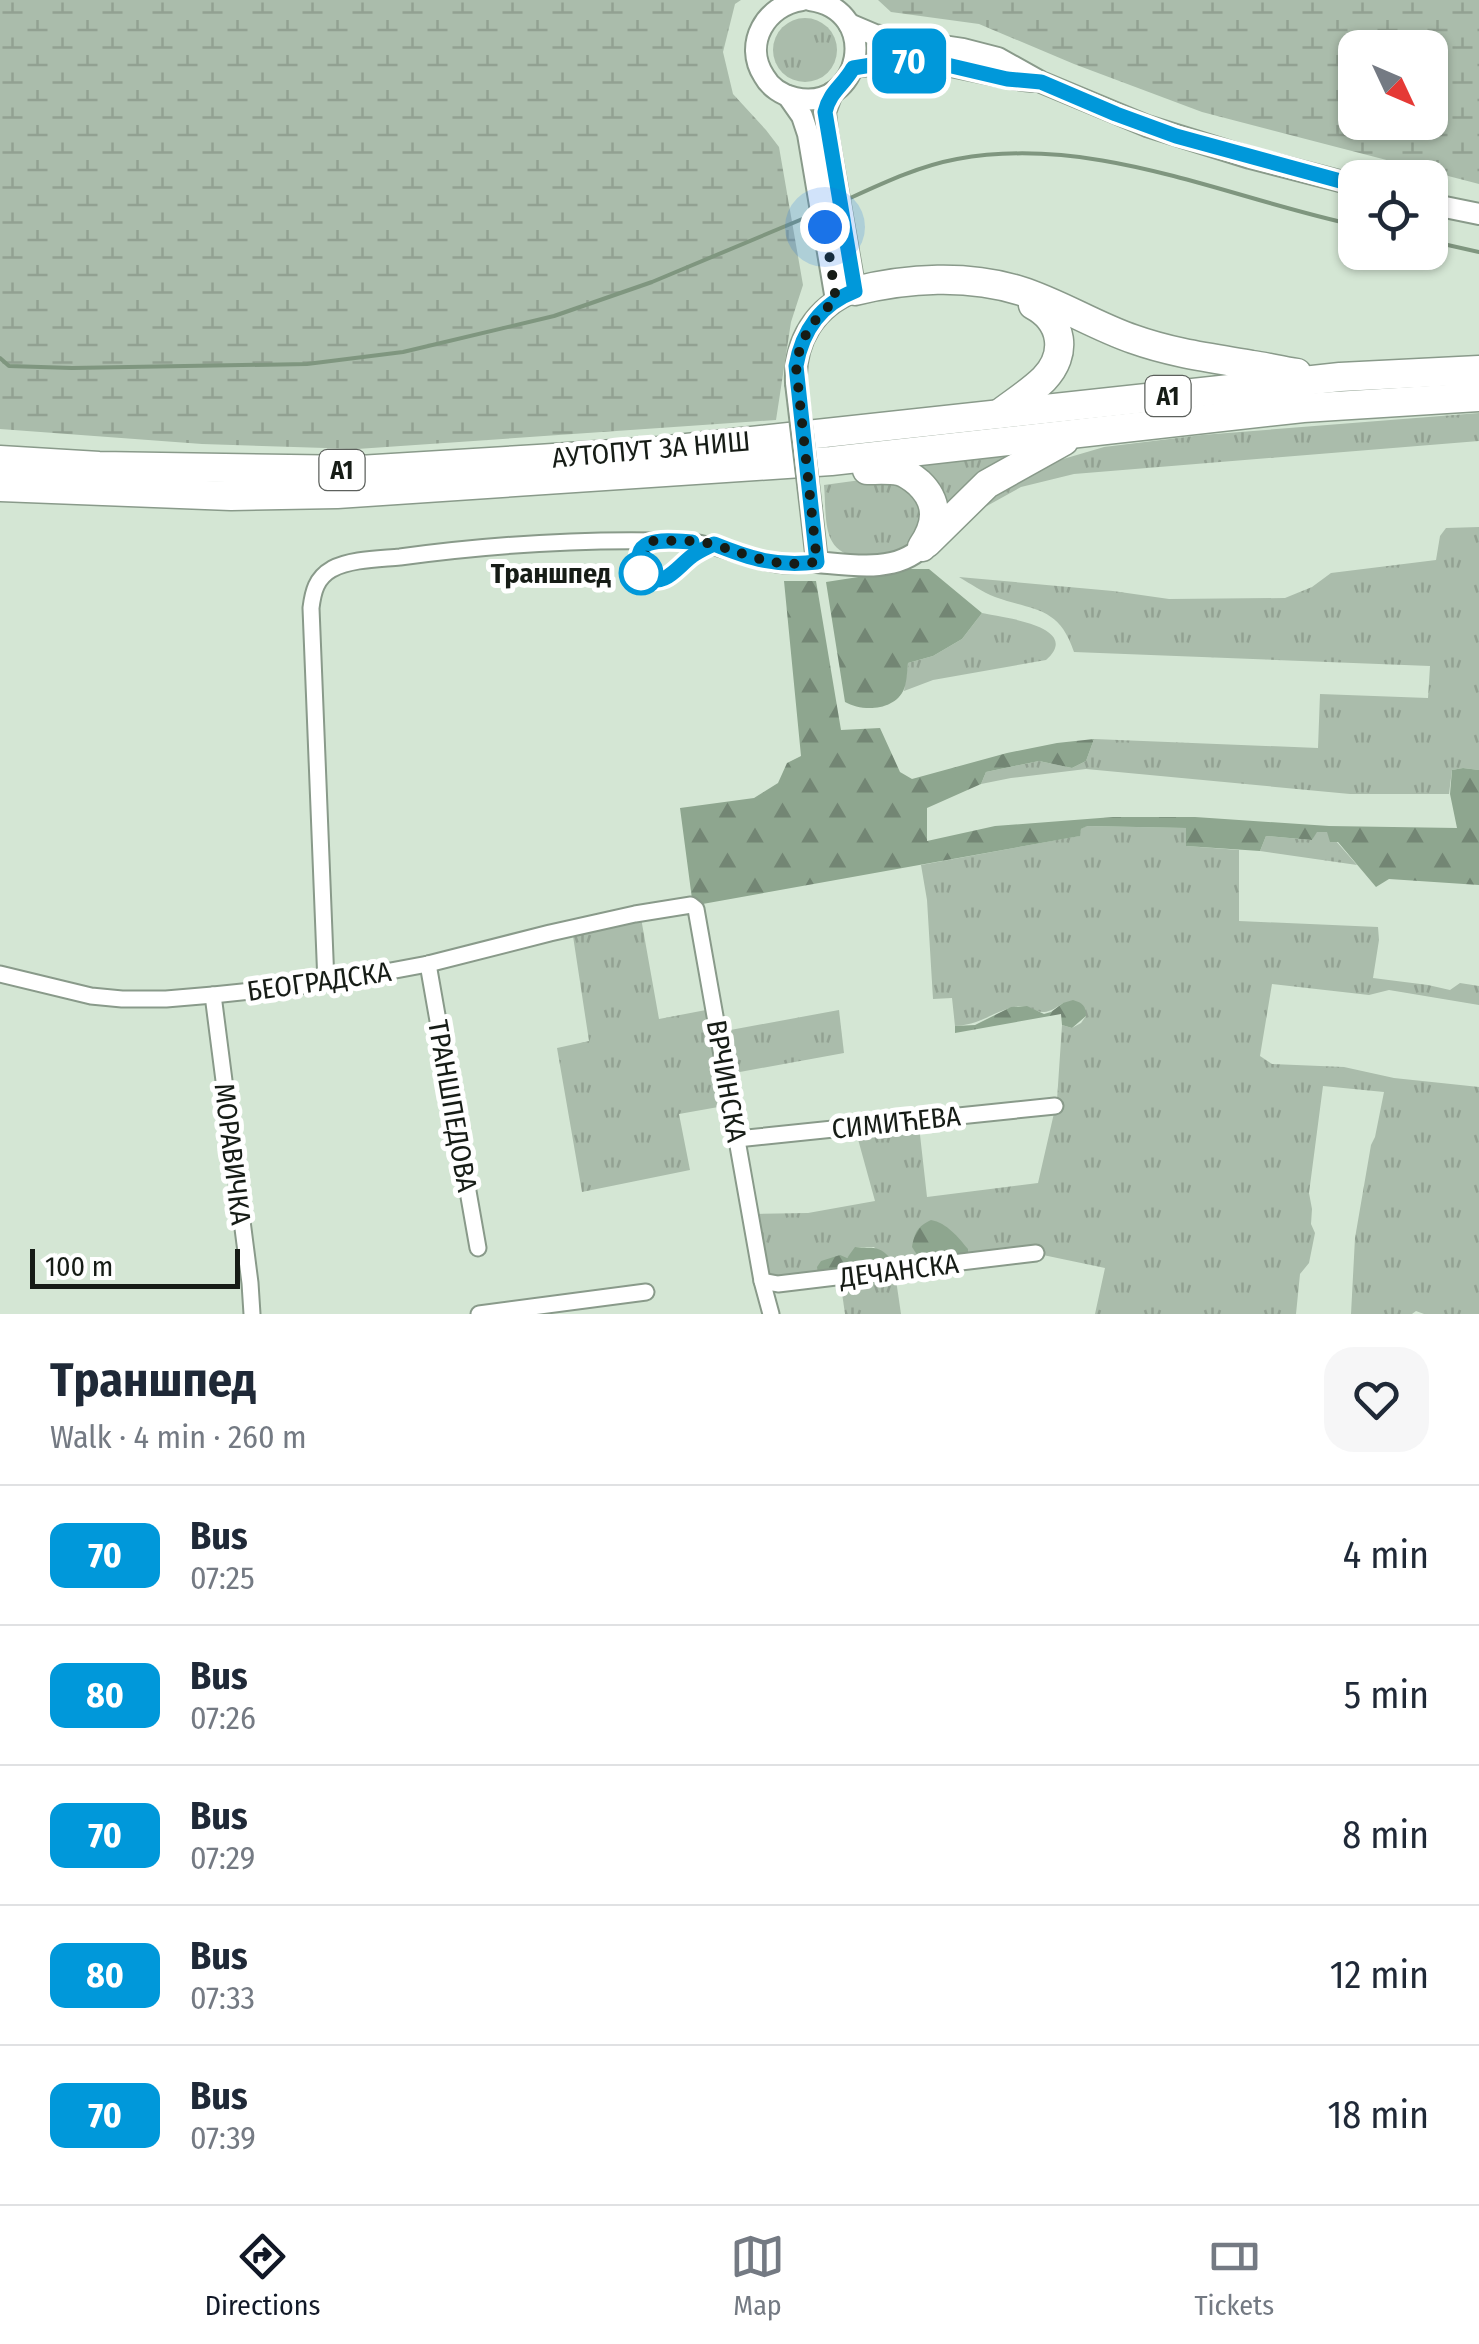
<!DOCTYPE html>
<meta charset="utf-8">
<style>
:root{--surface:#fff;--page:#f6f6f7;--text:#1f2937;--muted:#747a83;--line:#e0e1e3;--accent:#111827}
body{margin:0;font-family:"Fira Sans Condensed",sans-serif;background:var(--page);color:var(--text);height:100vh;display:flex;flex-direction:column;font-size:38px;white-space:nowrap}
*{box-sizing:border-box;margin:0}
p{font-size:32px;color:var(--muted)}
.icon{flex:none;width:55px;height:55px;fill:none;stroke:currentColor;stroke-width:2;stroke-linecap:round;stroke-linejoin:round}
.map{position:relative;height:1314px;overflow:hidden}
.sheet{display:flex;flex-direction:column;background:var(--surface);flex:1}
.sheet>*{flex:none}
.badge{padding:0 20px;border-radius:15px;font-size:35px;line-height:65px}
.needle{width:65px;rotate:134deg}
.fabs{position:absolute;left:1338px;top:30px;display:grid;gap:20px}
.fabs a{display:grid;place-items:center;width:110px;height:110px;border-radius:20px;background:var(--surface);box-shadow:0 2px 8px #0004;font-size:50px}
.scale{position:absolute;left:30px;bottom:25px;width:210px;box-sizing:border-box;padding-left:10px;border:5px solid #161c16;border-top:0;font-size:28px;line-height:35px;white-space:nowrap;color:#161c16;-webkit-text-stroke:8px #fff;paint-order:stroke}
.you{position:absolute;width:50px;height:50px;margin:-25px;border:8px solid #fff;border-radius:50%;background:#1a73e8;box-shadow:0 0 0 15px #1a73e833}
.map>.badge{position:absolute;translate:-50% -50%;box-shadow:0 0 0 5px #fff}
.round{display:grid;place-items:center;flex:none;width:105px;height:105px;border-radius:30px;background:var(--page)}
.headline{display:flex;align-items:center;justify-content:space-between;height:170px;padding:0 50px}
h1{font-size:48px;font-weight:700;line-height:75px}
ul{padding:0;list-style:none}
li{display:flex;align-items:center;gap:30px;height:140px;padding:0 50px;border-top:2px solid var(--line)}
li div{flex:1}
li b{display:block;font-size:38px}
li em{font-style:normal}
li .badge{min-width:110px;font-weight:700;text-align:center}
.menu{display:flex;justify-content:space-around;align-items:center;height:140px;border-top:2px solid var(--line);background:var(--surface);font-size:28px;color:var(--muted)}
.menu a{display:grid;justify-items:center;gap:5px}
.menu .current{color:var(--accent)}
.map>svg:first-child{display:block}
</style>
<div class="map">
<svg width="1479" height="1314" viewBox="0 0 1479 1314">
<defs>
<pattern id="grass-tufts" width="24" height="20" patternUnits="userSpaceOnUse" patternTransform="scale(2.5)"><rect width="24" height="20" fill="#aabcab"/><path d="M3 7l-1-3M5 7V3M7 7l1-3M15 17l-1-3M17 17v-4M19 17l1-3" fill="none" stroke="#92a192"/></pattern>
<pattern id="forest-firs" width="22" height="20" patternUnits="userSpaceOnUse" patternTransform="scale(2.5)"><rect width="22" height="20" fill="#8ea68f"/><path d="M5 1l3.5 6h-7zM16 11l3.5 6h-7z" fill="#738674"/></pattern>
<pattern id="wetland-marsh" width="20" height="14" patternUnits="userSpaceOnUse" patternTransform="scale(2.5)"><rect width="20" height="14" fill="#aabcab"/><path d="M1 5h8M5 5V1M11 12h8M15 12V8" fill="none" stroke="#92a192"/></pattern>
</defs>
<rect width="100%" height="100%" fill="#d4e6d4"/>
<g fill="url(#grass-tufts)">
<circle cx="805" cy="50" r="32"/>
<polygon points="1479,413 1479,441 1074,474 1021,487 985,507 955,536 952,532 976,504 1036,467 1104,447 1202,435"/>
<polygon points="1016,450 939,526 912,463"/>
<path d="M883,477L899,481L925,509L914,544C898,553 886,555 867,556C820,559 827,519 824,485Z"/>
<path d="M1479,527V770L1463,768L1452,770L1449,794H1350L1086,769L1011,778L981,784L986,772L1039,761L1072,768L1086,761L1094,739L1318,748L1320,694L1428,698L1430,666L1074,652C1059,606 1034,611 995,597C982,592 971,584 959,577L1113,591L1169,599L1285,598L1312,587L1331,573L1436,560L1440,536L1446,528Z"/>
<path d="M982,613C1000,617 1084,626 1046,660L933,680L904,691L908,663L933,656L962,639Z"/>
<path d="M1086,826L1187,828L1186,846L1239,850V921L1378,927L1379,940L1373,978L1428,985L1450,990L1460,983L1479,986V1005L1389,990L1369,995L1272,984L1260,1056L1272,1064L1344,1067L1394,1078L1479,1087V1314H1424L1416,1311L1412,1314H1351L1355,1238L1371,1145L1375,1137L1384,1092L1323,1086L1309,1193L1312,1209L1311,1224L1315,1233L1309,1263L1300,1274L1296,1314H1095L1105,1268L1043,1255V1250L892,1267L874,1247H856C838,1277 795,1275 764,1278L755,1214L808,1213L875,1201L856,1132L919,1126L927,1197L1038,1183L1057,1100L1062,1025L1072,1028L1081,1023L1086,1016L1063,1003C1033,1025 1037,999 1010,1008C987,1015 982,1024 955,1026L952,998L933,999L927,900L921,865L1079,836L1081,829Z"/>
<polygon points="1316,831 1328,832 1357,865 1260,851 1266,836 1312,840"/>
<polygon points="641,918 659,1019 706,1010 724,1106 679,1114 690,1170 582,1192 557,1048 589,1041 573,936"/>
<polygon points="839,1010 844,1053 729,1074 725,1031"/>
<polygon points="895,1273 901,1314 845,1314 840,1279"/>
</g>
<g fill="url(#forest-firs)">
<path d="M910,569H929L982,613L962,639L933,656L908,663C907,671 907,682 904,689C895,711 862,712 845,702L826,582Z"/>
<polygon points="784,581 816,581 841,730 880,728 900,772 912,779 1007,753 1057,743 1094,739 1086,761 1072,768 1039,761 986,772 981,784 927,808 927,841 995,826 1113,817 1195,817 1329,826 1457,828 1450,794 1452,770 1463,768 1479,770 1479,885 1389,879 1376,887 1338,842 1330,842 1327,832 1317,832 1312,840 1266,836 1260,851 1186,846 1186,828 1087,826 1081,829 1080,836 697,905 692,899 680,808 754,798 778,783 787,763 801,756"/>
<path d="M1073,1000C1083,1003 1086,1006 1086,1016L1072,1028L1062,1025L1061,1014L955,1033V1026L975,1025L1011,1007L1027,1006L1044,1014L1051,1012L1063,1003Z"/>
<path d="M931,1220C947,1223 958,1237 968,1249V1257L923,1264L912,1247C915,1232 917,1227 931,1220Z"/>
<path d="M855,1247C874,1249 878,1244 892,1260V1267L818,1274L817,1267L821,1261L840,1255L847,1258Z"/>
</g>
<g fill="url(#wetland-marsh)" fill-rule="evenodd">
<polygon points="0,0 741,0 735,4 723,52 733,94 766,130 779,147 803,285 791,322 776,420 357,449 202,444 0,429"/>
<path d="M878,0H1479V184L1202,112L1074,64L979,24L891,12ZM1355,48H1430V122H1355Z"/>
</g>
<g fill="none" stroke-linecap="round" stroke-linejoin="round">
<g stroke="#7f967f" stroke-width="4">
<path d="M848,199C883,183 919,166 957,159C1094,134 1224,197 1355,225"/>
<polyline points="1430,241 1479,252"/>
<polyline points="0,358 9,366 72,368 307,364 403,352 554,316 652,282 812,215"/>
</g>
<g stroke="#899a8a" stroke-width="19">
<g id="minor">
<polyline points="428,964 478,1248"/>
<polyline points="0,974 91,996 122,999 166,999 213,995 326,983 428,964 550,933 635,914 691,905 696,909 762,1281 771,1314"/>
<path d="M326,983L311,608C313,592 316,578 332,569C351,559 379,559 400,557C496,544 595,538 692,542C722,546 748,560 777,564C791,566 804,564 817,562"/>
<polyline points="213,995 250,1283 252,1314"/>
<polyline points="737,1139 1055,1106"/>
<polyline points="762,1281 778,1284 1036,1253"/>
<polyline points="479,1314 646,1292"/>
</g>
</g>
<g stroke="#899a8a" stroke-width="24">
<g id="tertiary">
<path d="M802,0C766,5 743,44 764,76C770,87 782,95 795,98C862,113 882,10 810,0"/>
<polyline points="849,24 875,35 889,38 963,49 998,58 1041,82 1147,126 1250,158 1355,185"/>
<path d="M853,67C868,66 884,61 900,61C945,60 988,77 1033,81"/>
<polyline points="788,96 802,116 808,134 836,300"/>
<polyline points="1430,204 1479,214"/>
<path d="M796,383C794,341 815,307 855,291L827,131L825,112L832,93"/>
<path d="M811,509L817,562C851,565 896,573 922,547"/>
</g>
</g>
<g stroke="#899a8a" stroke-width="31">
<g id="motorway">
<path d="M855,291C907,278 968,274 1021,291C1059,303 1095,326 1133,339C1172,353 1211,358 1252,365C1267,367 1282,371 1297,373"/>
<path d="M999,414C1013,403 1031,392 1044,379C1068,354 1063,321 1033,305"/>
<polyline points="0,460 99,466 359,470 538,459 659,451 1340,377 1479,370"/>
<path d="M867,470C877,470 889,469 899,471C907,473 913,478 919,483C940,503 937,525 922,547"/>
<polyline points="0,487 231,496 337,494 831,461 1303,408 1479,397"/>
<polyline points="927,543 987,484 1064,441"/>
</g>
</g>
<use href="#minor" stroke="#fff" stroke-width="15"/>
<use href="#tertiary" stroke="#fff" stroke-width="20"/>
<use href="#motorway" stroke="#fff" stroke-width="28"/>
<g stroke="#899a8a" stroke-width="24" stroke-linecap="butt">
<polyline id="tertiary-bridge" points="796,383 811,509"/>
</g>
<use href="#tertiary-bridge" stroke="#fff" stroke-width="20"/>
</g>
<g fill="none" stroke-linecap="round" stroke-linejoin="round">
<g stroke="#fff" stroke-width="22">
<path id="line" d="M692,542C665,540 624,535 644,577C665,588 676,568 692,556C699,551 706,548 714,544C751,559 777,567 817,562L796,366C802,331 821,304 855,291L825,112C830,91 843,86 853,68L890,62L913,61L943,64L1007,79L1041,82L1116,114L1176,136L1355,185"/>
</g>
<use href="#line" stroke="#0098da" stroke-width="15"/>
<path stroke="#161c16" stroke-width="10" stroke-dasharray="0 18" d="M641,573L651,541C672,541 695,539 715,545C757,557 771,568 817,562L796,366C801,336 813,319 836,300L825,227"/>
</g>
<circle fill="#fff" stroke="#0098da" stroke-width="5" cx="641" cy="573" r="20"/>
<g text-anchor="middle" stroke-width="10" stroke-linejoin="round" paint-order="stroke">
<g fill="#fff" stroke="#5c605c" stroke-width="2.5">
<rect x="1145.5" y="376" width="45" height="40" rx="8"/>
<rect x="319.5" y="450" width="45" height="40" rx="8"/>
</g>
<g font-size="25" font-weight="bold" fill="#161c16">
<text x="1168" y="405">A1</text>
<text x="342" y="479">A1</text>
</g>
<g font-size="28" fill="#161c16" stroke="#fff">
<text transform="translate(651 449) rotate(-5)" y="10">АУТОПУТ ЗА НИШ</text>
<text transform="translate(319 981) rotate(-8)" y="10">БЕОГРАДСКА</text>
<text transform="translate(727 1081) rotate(80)" y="10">ВРЧИНСКА</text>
<text transform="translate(453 1106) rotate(80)" y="10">ТРАНШПЕДОВА</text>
<text transform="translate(896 1122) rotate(-6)" y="10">СИМИЋЕВА</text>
<text transform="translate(233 1154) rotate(83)" y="10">МОРАВИЧКА</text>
<text transform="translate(899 1270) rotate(-7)" y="10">ДЕЧАНСКА</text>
</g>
<g font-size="28" font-weight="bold" fill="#161c16" stroke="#fff" text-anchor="end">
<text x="611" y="583">Траншпед</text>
</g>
</g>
</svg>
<div class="fabs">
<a><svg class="needle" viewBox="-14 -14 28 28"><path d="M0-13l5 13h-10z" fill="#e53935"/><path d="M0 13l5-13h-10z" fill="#747a83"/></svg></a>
<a><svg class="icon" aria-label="locate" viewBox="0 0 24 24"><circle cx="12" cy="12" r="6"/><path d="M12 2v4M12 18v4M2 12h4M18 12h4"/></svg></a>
</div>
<div class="scale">100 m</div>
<div class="you" style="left:825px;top:227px"></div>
<b class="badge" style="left:909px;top:61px;background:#0098da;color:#fff">70</b>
</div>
<section class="sheet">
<div class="headline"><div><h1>Траншпед</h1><p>Walk · 4 min · 260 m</p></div><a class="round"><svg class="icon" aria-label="heart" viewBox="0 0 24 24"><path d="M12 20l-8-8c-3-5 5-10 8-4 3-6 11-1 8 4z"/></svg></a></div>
<ul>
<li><span class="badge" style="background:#0098da;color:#fff">70</span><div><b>Bus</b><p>07:25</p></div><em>4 min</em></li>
<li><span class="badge" style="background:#0098da;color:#fff">80</span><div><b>Bus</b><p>07:26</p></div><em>5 min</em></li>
<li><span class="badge" style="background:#0098da;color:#fff">70</span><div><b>Bus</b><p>07:29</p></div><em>8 min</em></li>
<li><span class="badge" style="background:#0098da;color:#fff">80</span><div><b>Bus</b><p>07:33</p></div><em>12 min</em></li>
<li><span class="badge" style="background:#0098da;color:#fff">70</span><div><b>Bus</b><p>07:39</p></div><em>18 min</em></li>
</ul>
</section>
<nav class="menu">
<a class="current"><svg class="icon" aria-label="directions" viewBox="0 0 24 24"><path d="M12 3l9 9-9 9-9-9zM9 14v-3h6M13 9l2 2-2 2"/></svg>Directions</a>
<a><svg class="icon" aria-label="map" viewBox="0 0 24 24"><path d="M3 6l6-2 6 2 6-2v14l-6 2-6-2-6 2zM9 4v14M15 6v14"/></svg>Map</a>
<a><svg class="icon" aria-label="tickets" viewBox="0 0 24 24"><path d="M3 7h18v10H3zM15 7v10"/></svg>Tickets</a>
</nav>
